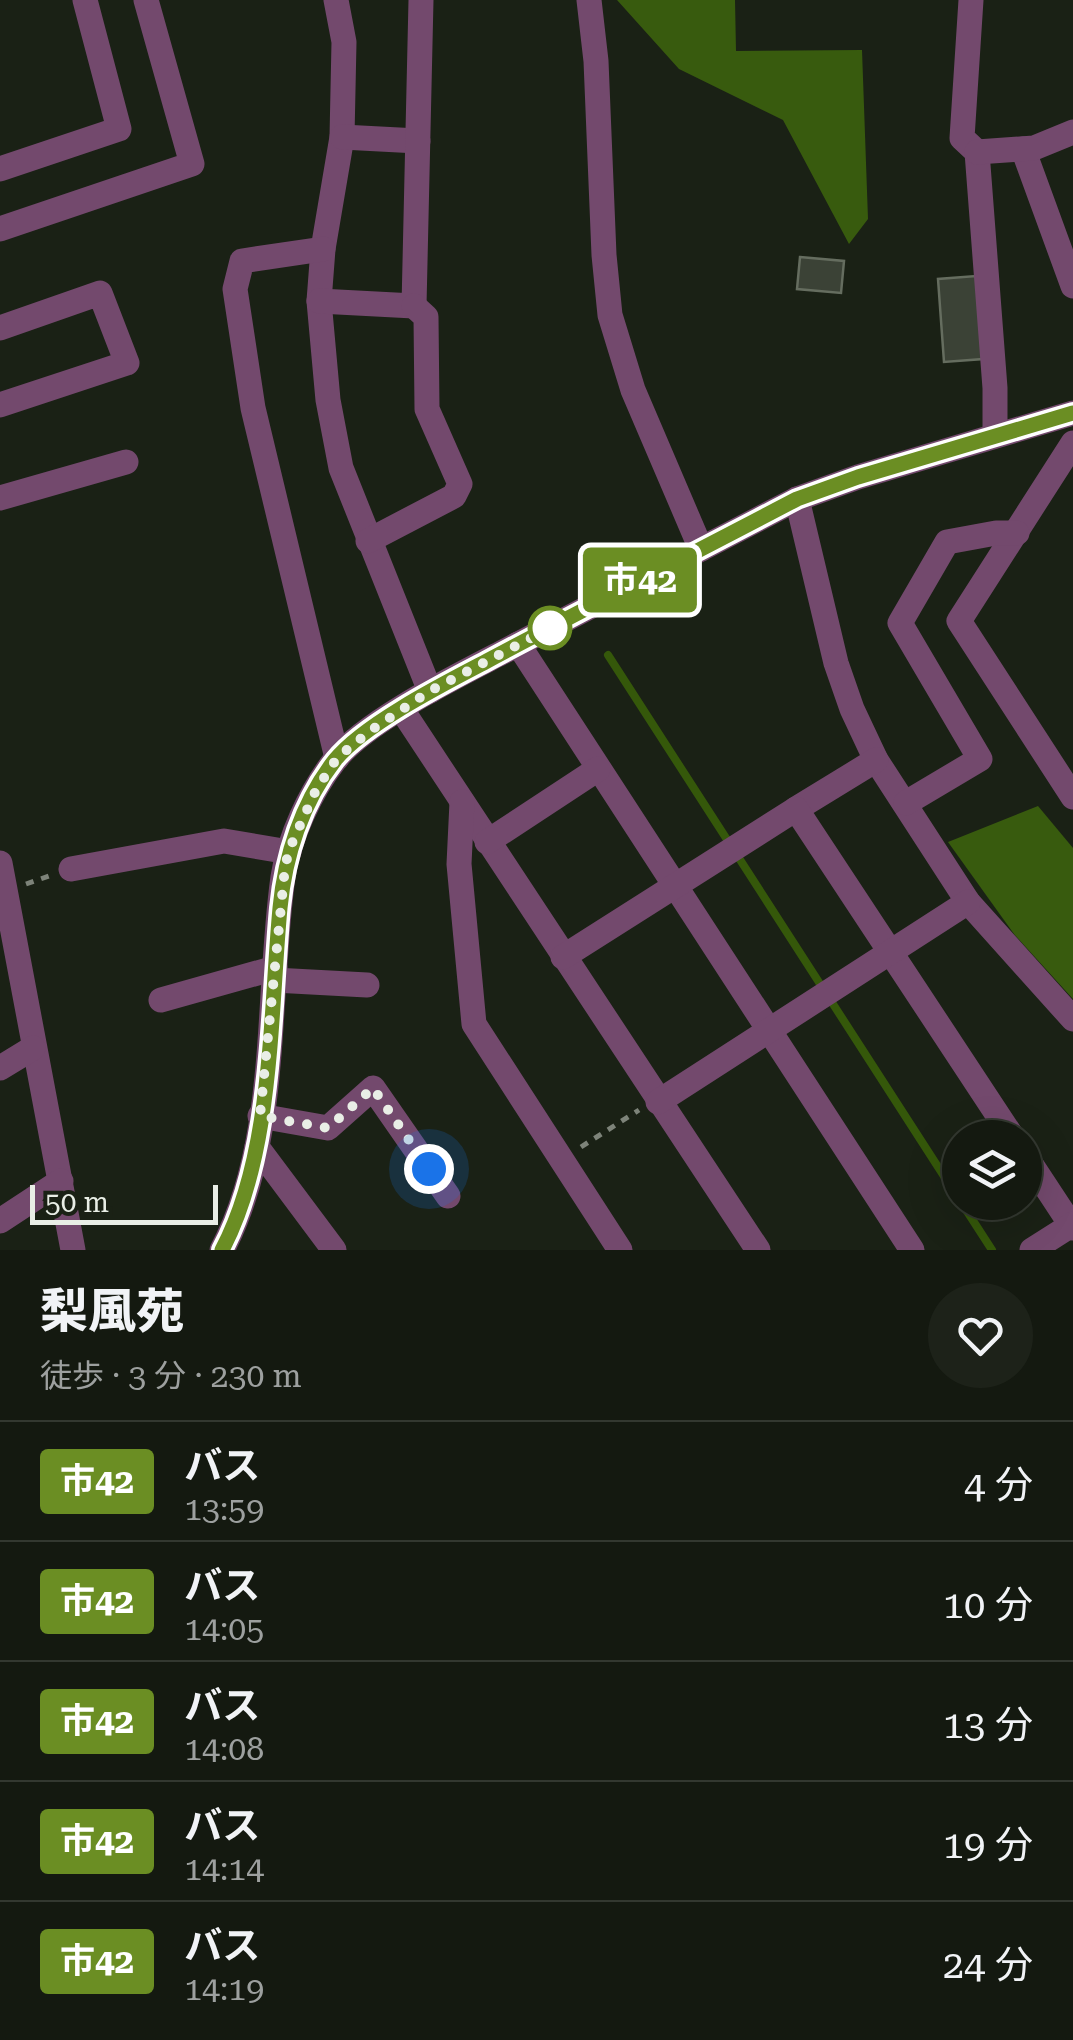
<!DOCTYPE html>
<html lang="ja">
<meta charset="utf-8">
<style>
:root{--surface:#141910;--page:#1d2219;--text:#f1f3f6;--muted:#9da09f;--line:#333830}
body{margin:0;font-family:"Roboto Serif","Noto Sans JP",serif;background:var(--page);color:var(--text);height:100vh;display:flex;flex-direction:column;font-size:38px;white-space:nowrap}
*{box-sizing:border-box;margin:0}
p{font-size:32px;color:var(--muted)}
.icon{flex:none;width:55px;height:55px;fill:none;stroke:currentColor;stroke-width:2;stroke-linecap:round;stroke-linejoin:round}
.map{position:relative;height:1250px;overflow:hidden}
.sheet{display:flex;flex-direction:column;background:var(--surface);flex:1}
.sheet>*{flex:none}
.badge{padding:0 20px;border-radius:8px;font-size:35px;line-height:65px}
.fabs{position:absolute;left:942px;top:1120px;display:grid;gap:20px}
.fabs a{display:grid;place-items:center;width:100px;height:100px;border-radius:50%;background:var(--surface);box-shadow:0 10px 40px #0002,0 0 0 2px var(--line);font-size:50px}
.scale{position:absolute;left:30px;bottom:25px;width:188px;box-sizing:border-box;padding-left:10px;border:5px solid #e9eee6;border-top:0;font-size:28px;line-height:35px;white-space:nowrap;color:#e9eee6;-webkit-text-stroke:8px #1a2115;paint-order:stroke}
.you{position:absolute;width:50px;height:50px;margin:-25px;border:8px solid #fff;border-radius:50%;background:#1a73e8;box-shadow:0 0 0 15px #1a73e833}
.map>.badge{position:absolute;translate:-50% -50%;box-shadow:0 0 0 5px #fff}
.round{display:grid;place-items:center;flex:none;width:105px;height:105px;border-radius:52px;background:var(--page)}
.overview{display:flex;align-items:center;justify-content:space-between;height:170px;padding:0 40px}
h1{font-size:48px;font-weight:800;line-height:75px}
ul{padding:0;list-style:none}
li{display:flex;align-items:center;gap:30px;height:120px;padding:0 40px;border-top:2px solid var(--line)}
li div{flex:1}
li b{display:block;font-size:38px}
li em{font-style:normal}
li .badge{min-width:110px;font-weight:700;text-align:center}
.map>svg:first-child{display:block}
</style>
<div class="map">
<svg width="1073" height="1250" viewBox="0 0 1073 1250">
<rect width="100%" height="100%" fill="#1a2115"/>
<g fill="#385b0e">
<polygon points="617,0 735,0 736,51 862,50 868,219 849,244 783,120 679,69"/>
<polygon points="1038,806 1073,848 1073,999 1014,934 948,842"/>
</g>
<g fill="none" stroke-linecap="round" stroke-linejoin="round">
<g stroke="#35580a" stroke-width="8">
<polyline points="608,655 960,1201"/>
<polyline points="961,1202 992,1250"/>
</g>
</g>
<g fill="#3b4236" stroke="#656d5f" stroke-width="2.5">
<polygon points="800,257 844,261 841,293 797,289"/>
<polygon points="976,276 983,359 944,362 938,279"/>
</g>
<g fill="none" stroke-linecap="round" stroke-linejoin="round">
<g stroke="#7d8379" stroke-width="5" stroke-dasharray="8 8" stroke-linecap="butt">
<polyline points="26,884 49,876"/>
<polyline points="581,1147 639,1110"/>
</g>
<g stroke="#73496d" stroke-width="25">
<polyline points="336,0 344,42 342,137 323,249 319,301 328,400 341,468 430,691"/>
<polyline points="589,0 596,61 604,255 610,315 633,390 701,549"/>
<polyline points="971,0 962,138 977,152 995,388 995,436"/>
<polyline points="342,137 418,141"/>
<polyline points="1023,149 1073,286"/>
<polyline points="977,152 1034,148 1073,132"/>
<polyline points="0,169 119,129 85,0"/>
<polyline points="0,229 192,164 146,0"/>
<polyline points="323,249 242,261 235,289 253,408 337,758"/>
<polyline points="319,301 414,306 421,0"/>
<polyline points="0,328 100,293 127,363 0,405"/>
<polyline points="1073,443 959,621 1073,797"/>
<polyline points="0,498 126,462"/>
<polyline points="797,499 836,663 852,709 876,760 968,902 1073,1019"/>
<polyline points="368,541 454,496 460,484 427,409 426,317 414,306"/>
<polyline points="518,644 912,1250"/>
<polyline points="402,710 758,1250"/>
<polyline points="462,802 459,864 474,1024 620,1250"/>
<polyline points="906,803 980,759 900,623 947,542 996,533 1017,533"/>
<polyline points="796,809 876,760"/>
<polyline points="487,842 598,769"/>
<polyline points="0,863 73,1250"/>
<polyline points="71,869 224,841 289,852"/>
<polyline points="563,957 796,809 1013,1138"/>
<polyline points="274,980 367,985"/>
<polyline points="161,1000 275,968"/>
<polyline points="0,1068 33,1048"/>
<polyline points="658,1102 968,902"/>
<polyline points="260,1116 328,1128 373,1088 448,1196"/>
<polyline points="257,1147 334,1250"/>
<polyline points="1025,1155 1073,1228"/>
<polyline points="0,1221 61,1181"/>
<path d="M222,1250C280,1140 266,998 283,877C289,838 310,792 335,760C366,721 455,677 501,653C599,601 698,550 797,499L858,477L1073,413"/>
<polyline points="1032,1250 1073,1224"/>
</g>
</g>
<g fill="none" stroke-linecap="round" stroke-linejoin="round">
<g stroke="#fff" stroke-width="22">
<path id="line" d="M222,1250C273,1154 270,1015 280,908C285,856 302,802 335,760C364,724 445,683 487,661C590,606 694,553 797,499L858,477L1073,413"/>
</g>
<use href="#line" stroke="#6b8e23" stroke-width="15"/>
<polyline stroke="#e9eee6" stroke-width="10" stroke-dasharray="0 18" points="429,1169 373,1088 328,1128 260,1116 284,877 288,852 316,790 337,758 370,731 430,691 550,628"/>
</g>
<circle fill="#fff" stroke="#6b8e23" stroke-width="5" cx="550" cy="628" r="20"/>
</svg>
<div class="fabs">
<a><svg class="icon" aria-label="layers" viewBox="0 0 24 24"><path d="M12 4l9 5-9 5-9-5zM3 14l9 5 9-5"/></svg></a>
</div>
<div class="scale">50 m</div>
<div class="you" style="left:429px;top:1169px"></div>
<b class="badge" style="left:640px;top:580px;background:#6b8e23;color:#fff">市42</b>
</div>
<section class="sheet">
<div class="overview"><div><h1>梨風苑</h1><p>徒歩 · 3 分 · 230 m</p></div><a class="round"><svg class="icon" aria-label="heart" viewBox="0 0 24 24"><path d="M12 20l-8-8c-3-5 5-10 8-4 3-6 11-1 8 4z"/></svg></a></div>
<ul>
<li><span class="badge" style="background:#6b8e23;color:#fff">市42</span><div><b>バス</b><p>13:59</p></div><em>4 分</em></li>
<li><span class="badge" style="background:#6b8e23;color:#fff">市42</span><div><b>バス</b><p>14:05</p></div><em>10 分</em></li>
<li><span class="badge" style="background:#6b8e23;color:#fff">市42</span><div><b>バス</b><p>14:08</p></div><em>13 分</em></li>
<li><span class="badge" style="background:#6b8e23;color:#fff">市42</span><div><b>バス</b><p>14:14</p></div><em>19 分</em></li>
<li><span class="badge" style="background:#6b8e23;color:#fff">市42</span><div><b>バス</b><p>14:19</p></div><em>24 分</em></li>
</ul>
</section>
